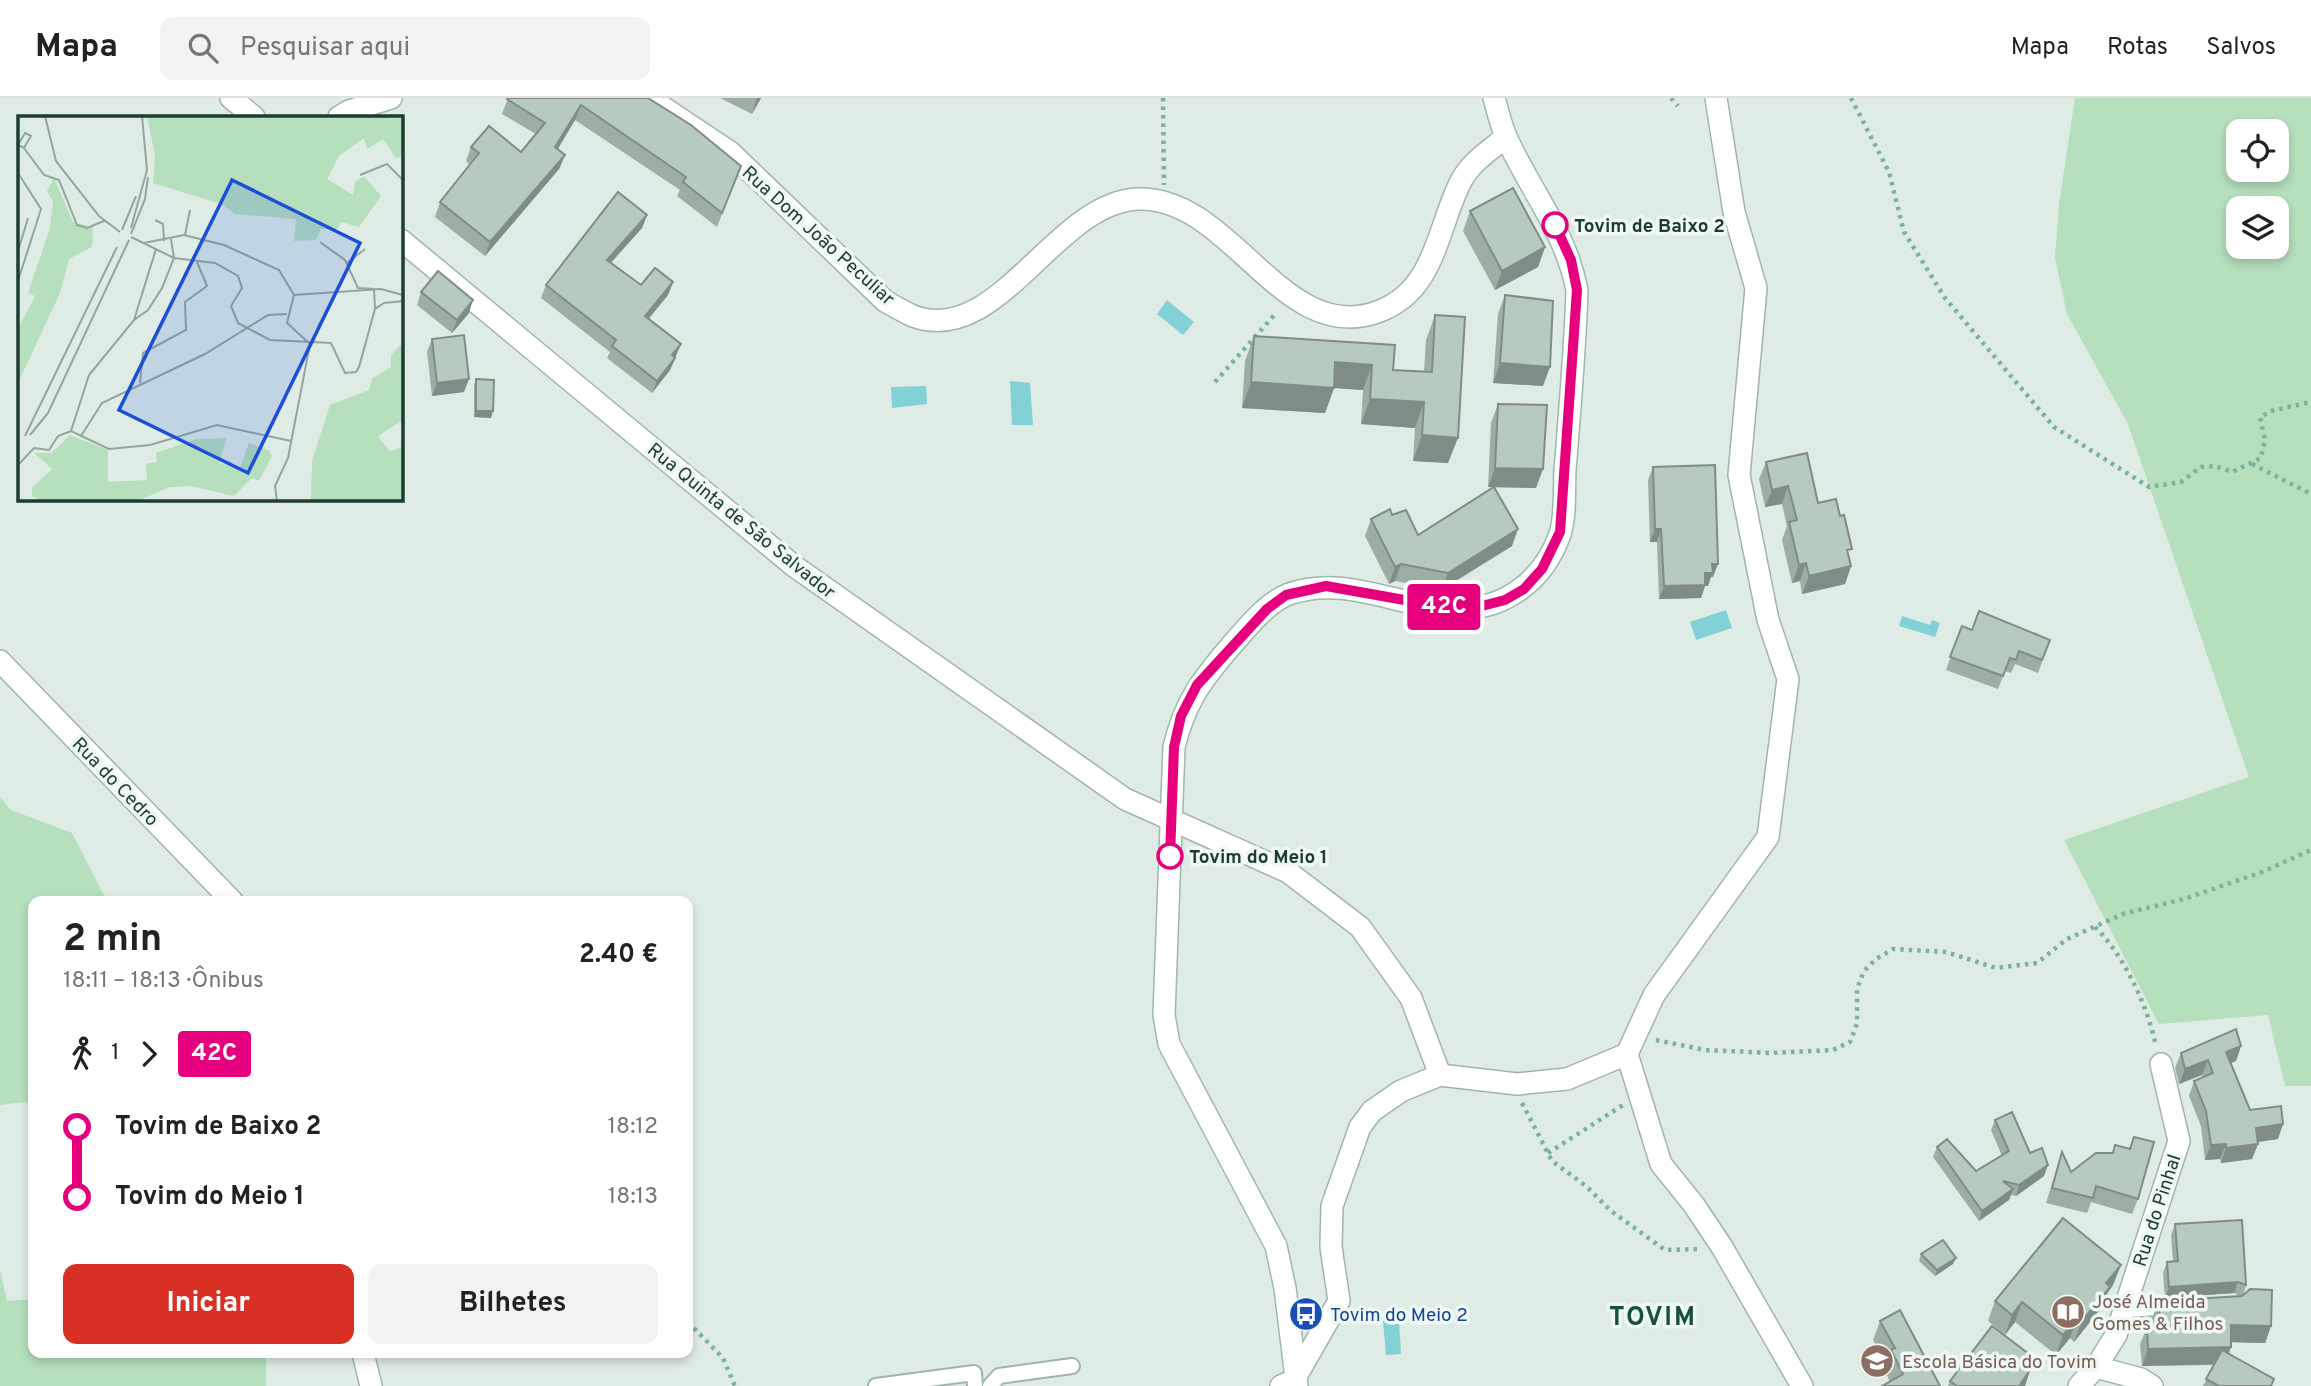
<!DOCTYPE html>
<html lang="pt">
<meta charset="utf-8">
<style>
:root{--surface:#fff;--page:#f2f2f2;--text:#222;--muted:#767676;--line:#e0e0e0;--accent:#d93025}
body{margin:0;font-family:Overpass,sans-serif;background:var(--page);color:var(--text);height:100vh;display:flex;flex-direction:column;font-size:26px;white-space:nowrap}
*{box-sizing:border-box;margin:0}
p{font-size:23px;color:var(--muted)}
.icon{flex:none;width:38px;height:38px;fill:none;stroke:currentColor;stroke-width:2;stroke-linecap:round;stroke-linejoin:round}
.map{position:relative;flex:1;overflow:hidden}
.sheet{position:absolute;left:28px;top:798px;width:665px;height:462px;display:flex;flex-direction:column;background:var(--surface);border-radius:14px;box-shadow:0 4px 10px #0003}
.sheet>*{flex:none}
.badge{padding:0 14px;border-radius:5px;font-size:24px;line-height:46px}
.controls{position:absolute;left:2226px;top:21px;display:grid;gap:14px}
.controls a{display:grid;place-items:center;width:63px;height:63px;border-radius:14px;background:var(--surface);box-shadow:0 4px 10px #0003;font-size:35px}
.map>.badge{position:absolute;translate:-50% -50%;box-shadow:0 0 0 4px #fff}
.legs{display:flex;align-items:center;gap:10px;height:77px;padding:0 35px;font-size:23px}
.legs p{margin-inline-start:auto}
.summary{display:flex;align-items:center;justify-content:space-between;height:119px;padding:0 35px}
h1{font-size:38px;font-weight:700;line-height:52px}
.primary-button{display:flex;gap:14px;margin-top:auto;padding:14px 35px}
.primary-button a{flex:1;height:80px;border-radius:14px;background:var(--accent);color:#fff;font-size:28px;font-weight:700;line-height:80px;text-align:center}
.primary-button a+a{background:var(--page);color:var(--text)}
ul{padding:0 35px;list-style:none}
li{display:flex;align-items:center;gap:24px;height:70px;font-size:26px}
li i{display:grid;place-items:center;width:10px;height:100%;margin:0 9px;background:currentColor}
li i::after{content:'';width:18px;height:18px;margin:-9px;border:5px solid;border-radius:50%;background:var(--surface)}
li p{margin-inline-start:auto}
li:first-child i{background:linear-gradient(#0000 50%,currentColor 0)}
li:last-child i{background:linear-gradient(currentColor 50%,#0000 0)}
header{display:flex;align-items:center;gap:42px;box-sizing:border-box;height:98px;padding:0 35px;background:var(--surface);border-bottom:2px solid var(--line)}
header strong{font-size:33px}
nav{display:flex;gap:38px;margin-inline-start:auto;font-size:24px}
.search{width:490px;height:63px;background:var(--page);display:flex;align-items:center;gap:18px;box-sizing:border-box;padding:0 24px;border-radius:14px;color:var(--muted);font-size:26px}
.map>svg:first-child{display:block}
</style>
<header>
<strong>Mapa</strong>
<div class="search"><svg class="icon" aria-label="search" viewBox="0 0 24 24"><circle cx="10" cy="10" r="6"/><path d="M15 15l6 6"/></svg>Pesquisar aqui</div>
<nav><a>Mapa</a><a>Rotas</a><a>Salvos</a></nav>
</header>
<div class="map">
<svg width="2311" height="1288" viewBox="0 0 2311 1288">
<rect width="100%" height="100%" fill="#dfece5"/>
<g fill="#b5dfbd" fill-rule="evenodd">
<path d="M2075,0H2311V988H2285L2268,917L2159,926L2064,742L2249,679L2128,326L2067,216L2055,160L2059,106ZM2238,33H2277V72H2238ZM2238,110H2277V149H2238Z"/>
<polygon points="0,699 11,712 72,735 107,803 33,803 33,1003 0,1007"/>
<polygon points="0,1172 7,1203 33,1201 33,1255 266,1255 266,1288 0,1288"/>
</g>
<g fill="#81d1d7">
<polygon points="1167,202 1194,224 1183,237 1157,216"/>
<polygon points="1010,283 1030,285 1033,327 1012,327"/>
<polygon points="926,288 927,306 892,310 891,289"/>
<polygon points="1726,512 1732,530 1696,542 1690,524"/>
<polygon points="1902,518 1930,527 1932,522 1940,525 1935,539 1899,528"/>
<polygon points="1399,1222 1401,1256 1386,1257 1383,1223"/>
</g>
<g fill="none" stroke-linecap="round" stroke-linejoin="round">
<g stroke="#a1b4ac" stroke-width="18">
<g id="lane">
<polyline points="2124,1212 2175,1209"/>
<polyline points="876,1288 974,1275 975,1288"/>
<polyline points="990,1288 999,1278 1072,1268"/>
</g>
</g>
<g stroke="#a1b4ac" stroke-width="24">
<g id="street">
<polyline points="231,0 254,19"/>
<path d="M649,0L730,54L885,203C894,208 904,214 913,218C998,250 1055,104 1138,101C1232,98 1283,251 1380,213C1436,191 1437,130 1461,83C1471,64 1490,52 1506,39"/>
<polyline points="1716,0 1734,114 1756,190 1739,377 1768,522 1788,581 1768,739 1654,897 1627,956 1661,1066 1694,1107 1722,1149 1802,1288"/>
<polyline points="339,19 349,13 391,0"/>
<polyline points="401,142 794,468 1125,701 1288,774 1360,829 1411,900 1440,977"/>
<polyline points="0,563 232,803"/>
<polyline points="363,1255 371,1288"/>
<polyline points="2096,1269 2141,1281 2152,1288"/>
<polyline points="1281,1288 1294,1282 1339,1203 1331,1149 1332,1108 1360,1029 1372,1013 1401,993 1440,977 1517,986 1567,981 1627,956"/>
<polyline points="2079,1288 2096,1269 2116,1237 2179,1043 2161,966"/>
</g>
</g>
<g stroke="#9cb9ac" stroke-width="24">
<path id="secondary" d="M1297,1288L1285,1190L1276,1148L1169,946L1164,917L1174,649C1185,604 1201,583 1230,549C1246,531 1267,504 1289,496C1347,476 1399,510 1456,511C1505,512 1544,482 1560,436C1566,417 1564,392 1565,372C1570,312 1575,252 1577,192C1566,135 1531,93 1507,41C1501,28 1498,14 1494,0"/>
</g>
<g stroke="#7cb39d" stroke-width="4.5" stroke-dasharray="3.5 5" stroke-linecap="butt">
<polyline points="1163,0 1164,87"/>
<polyline points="1671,0 1678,8"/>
<polyline points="1851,0 1889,74 1904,134 1945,200 2054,329 2149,389 2181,384 2201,369 2215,368 2232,374 2261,360 2265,342 2260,319 2271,313 2311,304"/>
<polyline points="1215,284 1277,214"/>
<polyline points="2252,366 2311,396"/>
<path d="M2095,829C2124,857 2148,909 2156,948"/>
<polyline points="1656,942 1705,952 1771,955 1833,952 1850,944 1857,926 1857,891 1864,873 1876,861 1893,851 1946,854 1996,870 2037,865 2067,841 2123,816 2184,801 2262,774 2311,752"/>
<polyline points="1522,1005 1552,1063 1586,1088 1611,1113 1665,1152 1699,1151"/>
<polyline points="1548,1055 1623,1007"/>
<polyline points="688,1224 723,1260 735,1288"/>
</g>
<use href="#lane" stroke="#fff" stroke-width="14"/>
<use href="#street" stroke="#fff" stroke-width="21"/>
<use href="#secondary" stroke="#fff" stroke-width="21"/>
</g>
<g fill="#9daea5">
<polygon points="508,0 648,0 735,82 717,129 677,98 680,92 575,22 558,51 565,57 559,71 485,158 435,119 440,104 470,67 466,63 471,49 521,54 536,36 502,16"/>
<polygon points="720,0 761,0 752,16"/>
<polygon points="1470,113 1545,149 1538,169 1495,192 1463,133"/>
<polygon points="647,117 642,130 611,165 641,187 673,184 668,197 649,220 676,259 670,272 652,295 607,260 610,254 541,200 546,187"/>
<polygon points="421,194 469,215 452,235 417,207"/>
<polygon points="1505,197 1543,288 1493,285 1498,216"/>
<polygon points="1435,217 1448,365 1413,363 1415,330 1361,326 1363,292 1334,290 1325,315 1242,310 1245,263 1254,238 1393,272 1424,274 1426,242"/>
<polygon points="432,241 464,294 432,298 427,254"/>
<polygon points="476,281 491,320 474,319 474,288"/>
<polygon points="1498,306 1536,390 1488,389 1491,325"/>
<polygon points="1766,364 1818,405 1849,459 1851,468 1845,486 1802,496 1800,483 1792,485 1782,442 1787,428 1782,406 1765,409 1759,381"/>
<polygon points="1653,369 1713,479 1711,479 1708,488 1705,488 1701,500 1659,501 1657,444 1650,444 1648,382"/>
<polygon points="1392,417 1418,437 1512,448 1441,492 1395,483 1389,486 1365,438 1371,421"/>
<polygon points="1962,528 1972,532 2050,542 2038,575 2015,566 2011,575 2005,573 1998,591 1946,572"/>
<polygon points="2241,948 2236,963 2231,965 2250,1012 2278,1041 2258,1044 2258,1046 2252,1061 2221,1065 2220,1061 2205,1062 2201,1028 2189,998 2194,983 2203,979 2202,977 2179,986 2175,970 2181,955"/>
<polygon points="1995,1022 2030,1055 2044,1078 2016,1098 2011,1097 2009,1102 1979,1123 1933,1059 1937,1049 1976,1073 2002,1058 1991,1032"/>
<polygon points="2134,1039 2138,1101 2132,1116 2091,1104 2087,1115 2046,1105 2062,1054 2071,1074 2112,1055 2115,1047 2129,1051"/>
<polygon points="2175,1126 2246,1187 2243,1197 2271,1228 2265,1245 2231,1244 2229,1255 2271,1288 2203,1288 2214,1267 2142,1268 2140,1246 2147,1229 2153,1229 2152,1220 2159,1203 2240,1198 2234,1195 2165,1200 2163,1175 2167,1164 2173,1163 2171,1137"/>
<polygon points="1921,1156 1953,1166 1935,1178 1919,1163"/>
<polygon points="2113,1187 2108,1194 2102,1209 2074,1244 2070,1240 2056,1257 2015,1224 2005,1237 1988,1223 1995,1203"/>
<polygon points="1880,1223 1940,1288 1890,1284 1884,1271 1886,1266 1873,1242"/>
<polygon points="2028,1271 2030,1272 2025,1288 1948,1288 1950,1283"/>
</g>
<g fill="#808d86">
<polygon points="757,0 761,0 752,16"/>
<polygon points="581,7 575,22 550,63 555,49"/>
<polygon points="565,57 559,71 485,158 490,144"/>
<polygon points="647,117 642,130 602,174 607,162"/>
<polygon points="1545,149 1538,169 1495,192 1502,173"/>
<polygon points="673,184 668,197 641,230 645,218"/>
<polygon points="473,202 469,215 452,235 457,222"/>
<polygon points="681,246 670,272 652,295 657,283 672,257"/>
<polygon points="1335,264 1372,267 1363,292 1334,290 1325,315 1242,310 1251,284"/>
<polygon points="1500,265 1550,269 1543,288 1493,285"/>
<polygon points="469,281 464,294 432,298 437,285"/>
<polygon points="1370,301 1424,304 1415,330 1361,326"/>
<polygon points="476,313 493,313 491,320 474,319"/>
<polygon points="1422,337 1458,340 1448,365 1413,363"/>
<polygon points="1495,370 1543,371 1536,390 1488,389"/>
<polygon points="1788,388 1782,406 1765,409 1772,392"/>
<polygon points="1518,431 1512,448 1441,492 1448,475"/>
<polygon points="1655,431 1661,431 1657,444 1650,444"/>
<polygon points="1806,465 1800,483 1792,485 1799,467"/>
<polygon points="1401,466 1395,483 1389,486 1395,469"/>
<polygon points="1712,466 1718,466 1713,479 1711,479 1708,488 1705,488 1701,500 1659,501 1664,488 1705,475"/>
<polygon points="1851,468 1845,486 1802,496 1809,478"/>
<polygon points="2241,948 2236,963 2221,969 2226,954"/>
<polygon points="2208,962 2202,977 2179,986 2185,971"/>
<polygon points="2283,1026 2278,1041 2250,1045 2256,1030"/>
<polygon points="2226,1046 2220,1061 2205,1062 2211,1047"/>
<polygon points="2258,1046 2252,1061 2221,1065 2226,1050"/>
<polygon points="2048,1067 2044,1078 2016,1098 2019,1087"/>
<polygon points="2013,1091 2009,1102 1979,1123 1982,1113"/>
<polygon points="1956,1160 1953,1166 1935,1178 1937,1172"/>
<polygon points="2121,1167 2113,1187 2108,1194 2102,1209 2074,1244 2082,1223 2106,1185"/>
<polygon points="2238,1184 2234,1195 2165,1200 2169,1189"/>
<polygon points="2022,1204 2015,1224 2005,1237 2012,1217"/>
<polygon points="2077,1220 2070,1240 2056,1257 2063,1237"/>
<polygon points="2231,1227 2271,1228 2265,1245 2225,1244"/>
<polygon points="2231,1249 2225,1266 2142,1268 2148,1251"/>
<polygon points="2033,1259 2025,1279 2030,1272 2025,1288 2018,1288 2025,1269"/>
</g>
<g fill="#b7cac0" stroke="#808d86" stroke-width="2">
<polygon points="508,0 648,0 691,27 741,68 722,115 683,84 686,79 581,7 555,49 565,57 490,144 440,104 479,55 471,49 489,28 521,54 545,25 507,1"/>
<polygon points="1513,90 1545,149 1502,173 1470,113"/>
<polygon points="618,94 647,117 607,162 641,187 655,170 673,184 645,218 681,246 672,257 675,260 657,283 612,248 616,242 546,187"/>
<polygon points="438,173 473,202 457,222 421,194"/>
<polygon points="1505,197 1553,203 1550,269 1500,265"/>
<polygon points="1435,217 1465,219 1458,340 1422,337 1424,304 1370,301 1372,267 1335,264 1334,290 1251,284 1254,238 1395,247 1393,272 1432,274"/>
<polygon points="464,237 469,281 437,285 432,241"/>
<polygon points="476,281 494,282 493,313 476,313"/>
<polygon points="1498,306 1547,307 1543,371 1495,370"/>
<polygon points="1807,355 1818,405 1836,401 1840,418 1844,417 1852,451 1847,452 1851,468 1809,478 1806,465 1799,467 1789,424 1797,422 1788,388 1772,392 1766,364"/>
<polygon points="1715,367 1718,466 1712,466 1713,475 1705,475 1705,487 1664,488 1661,431 1655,431 1653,369"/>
<polygon points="1494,389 1518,431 1448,475 1401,466 1395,469 1371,421 1390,411 1392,417 1406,412 1418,437"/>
<polygon points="1979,513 2050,542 2042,562 2019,553 2016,562 2010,560 2003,578 1950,559 1962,528 1972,532"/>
<polygon points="2236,931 2241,948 2226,954 2250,1012 2281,1008 2283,1026 2256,1030 2258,1046 2226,1050 2226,1046 2211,1047 2206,1013 2194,983 2213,975 2208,962 2185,971 2181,955"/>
<polygon points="2012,1014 2030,1055 2042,1050 2048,1067 2019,1087 2003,1083 2013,1091 1982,1113 1937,1049 1947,1041 1976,1073 2009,1053 1995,1022"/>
<polygon points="2134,1039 2154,1044 2138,1101 2096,1088 2093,1100 2052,1090 2062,1054 2071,1074 2096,1055 2113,1055 2115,1047 2130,1051"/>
<polygon points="2063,1120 2121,1167 2106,1185 2110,1189 2082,1223 2077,1220 2063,1237 2022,1204 2012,1217 1995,1203"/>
<polygon points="2242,1122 2246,1187 2238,1184 2169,1189 2167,1164 2178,1163 2175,1126"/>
<polygon points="1943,1142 1956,1160 1937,1172 1921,1156"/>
<polygon points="2250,1191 2272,1192 2271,1228 2231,1227 2231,1249 2148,1251 2147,1229 2160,1229 2159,1203 2242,1198"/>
<polygon points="1900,1212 1940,1288 1882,1288 1903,1276 1891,1252 1895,1250 1880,1223"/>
<polygon points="1992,1228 2033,1259 2025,1269 2030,1272 2019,1288 1957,1288 1950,1283"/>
<polygon points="2222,1252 2274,1281 2271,1288 2219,1288 2206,1281"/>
</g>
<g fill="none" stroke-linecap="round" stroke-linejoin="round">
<g stroke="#fff" stroke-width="16">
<polyline id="line-1" points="1170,758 1174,649 1181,618 1197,587 1267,511 1286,497 1326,488 1455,511 1478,509 1505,502 1524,491 1542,471 1560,434 1577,192 1571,162 1555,127"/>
</g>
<use href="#line-1" stroke="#e6007e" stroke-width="10"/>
</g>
<defs>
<g id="library-disc" transform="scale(1.75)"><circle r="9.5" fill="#8d6e63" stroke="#eff8f3"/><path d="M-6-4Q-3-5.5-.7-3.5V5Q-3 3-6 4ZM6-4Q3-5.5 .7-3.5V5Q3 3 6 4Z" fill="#fff"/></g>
<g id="bus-disc" transform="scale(1.75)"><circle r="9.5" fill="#1a4fb4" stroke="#eff8f3"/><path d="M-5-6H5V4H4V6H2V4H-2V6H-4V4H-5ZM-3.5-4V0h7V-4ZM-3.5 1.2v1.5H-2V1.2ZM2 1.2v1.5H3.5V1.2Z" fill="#fff"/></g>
<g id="school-disc" transform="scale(1.75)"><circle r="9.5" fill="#8d6e63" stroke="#eff8f3"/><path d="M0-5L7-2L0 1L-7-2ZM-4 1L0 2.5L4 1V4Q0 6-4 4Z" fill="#fff"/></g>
</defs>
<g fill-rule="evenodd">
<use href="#library-disc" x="2068" y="1214"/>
<use href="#bus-disc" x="1306" y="1216"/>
<use href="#school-disc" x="1877" y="1263"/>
</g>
<g fill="#fff" stroke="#e6007e" stroke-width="3.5">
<circle cx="1555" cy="127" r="12"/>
<circle cx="1170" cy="758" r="12"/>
</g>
<g text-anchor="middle" stroke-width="7" stroke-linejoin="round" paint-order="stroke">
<g font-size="19" font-weight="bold" fill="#1e3d32" stroke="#eff8f3" text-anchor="start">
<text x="1574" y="134">Tovim de Baixo 2</text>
<text x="1189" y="765">Tovim do Meio 1</text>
</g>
<g font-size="19" fill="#1e3d32" stroke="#eff8f3">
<text transform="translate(819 137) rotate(42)" y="7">Rua Dom João Peculiar</text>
<text transform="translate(742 422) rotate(39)" y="7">Rua Quinta de São Salvador</text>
<text transform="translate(116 683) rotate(46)" y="7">Rua do Cedro</text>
<text transform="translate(2156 1112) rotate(-72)" y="7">Rua do Pinhal</text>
</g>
<g font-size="19" fill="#785e54" stroke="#eff8f3" text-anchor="start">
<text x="2092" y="1210">José Almeida<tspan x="2092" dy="22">Gomes &amp; Filhos</tspan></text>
<text x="1902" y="1270">Escola Básica do Tovim</text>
</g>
<g font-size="19" fill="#164399" stroke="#eff8f3" text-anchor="start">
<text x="1330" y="1223">Tovim do Meio 2</text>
</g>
<g font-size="26" font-weight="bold" letter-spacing="2" fill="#18513f" stroke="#eff8f3">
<text x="1653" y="1227">TOVIM</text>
</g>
</g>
<g transform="translate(18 18)">
<rect width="385" height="385" fill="#dfece5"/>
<path d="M129,0H385V39L378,42L365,23L349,33L346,22L321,40L309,63L335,79L337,66L346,60L363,80L341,111L323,106L320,113H303L298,124L276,125L278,103L217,98L203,88L135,67L137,40ZM36,62L55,106L75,111L74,131L51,143L42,177L0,267V213L17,180L10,177L32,112L35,86L29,75ZM385,227V304L360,320L372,336L385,330V385H293L294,345L312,289L351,274L354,263L373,251V239ZM52,319L90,334V366L129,364L128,348L139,346L138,337L178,323L209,322L201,347L222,352L231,327L251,334L254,340L241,365L234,362L216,380L173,370L152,371L119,385H24L14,380V372L34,353L16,337H34Z" fill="#b5dfbd"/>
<path fill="none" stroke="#92a69d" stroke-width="2" d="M27,0L38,45L81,100L102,116M7,17L13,20L6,32L0,29ZM6,32L26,59L41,64L59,109L69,112L86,105M0,57L23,93L0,165M342,59L369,48L385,64M137,104L145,108L146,125M113,112L129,54L124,0M104,114L118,80M113,118L127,83L130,61M167,119L172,94M113,121L156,142L197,147L220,160L224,172L213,190L220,207L252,224L313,227L327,257L338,256L341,251L357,193L366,187L385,185M302,126L327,144L340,172L356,173L357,193M126,127L166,119L206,129L261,154L276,179L363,173L385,179M0,135L10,102M329,147L347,133M276,179L269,207L292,228M116,204L138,133M122,267L125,237L168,214L167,186L189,170L179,146M53,315L71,259L116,204L130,194L144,172L156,142L153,123M12,319L30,297L111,124M7,320L99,131M63,320L84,287L187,238L250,199L269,198M0,349L16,332L31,334L40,320L53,315L91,333L132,329L199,309L273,325M259,385L257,370L270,342L292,228"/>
<path fill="#1d4ed8" fill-opacity="0.15" stroke="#1d4ed8" stroke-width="3.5" d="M214,64L342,127L230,357L101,294Z"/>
<rect width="385" height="385" fill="none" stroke="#1e3d32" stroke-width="3.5"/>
</g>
</svg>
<div class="controls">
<a><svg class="icon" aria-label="locate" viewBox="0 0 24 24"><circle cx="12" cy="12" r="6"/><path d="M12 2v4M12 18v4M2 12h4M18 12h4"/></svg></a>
<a><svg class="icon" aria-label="layers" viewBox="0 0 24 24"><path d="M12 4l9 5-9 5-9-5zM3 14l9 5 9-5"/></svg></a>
</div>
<b class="badge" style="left:1444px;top:509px;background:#e6007e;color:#fff">42C</b>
<section class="sheet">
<div class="summary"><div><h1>2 min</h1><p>18:11 – 18:13 · Ônibus</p></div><b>2.40 €</b></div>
<div class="legs"><svg class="icon" aria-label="walk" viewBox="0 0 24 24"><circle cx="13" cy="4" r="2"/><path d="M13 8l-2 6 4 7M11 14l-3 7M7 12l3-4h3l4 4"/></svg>1<svg class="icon" aria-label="forward" viewBox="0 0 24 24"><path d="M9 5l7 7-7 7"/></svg><b class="badge" style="background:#e6007e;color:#fff">42C</b></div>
<ul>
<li><i style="color:#e6007e"></i><b>Tovim de Baixo 2</b><p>18:12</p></li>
<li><i style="color:#e6007e"></i><b>Tovim do Meio 1</b><p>18:13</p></li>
</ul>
<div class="primary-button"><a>Iniciar</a><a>Bilhetes</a></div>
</section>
</div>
